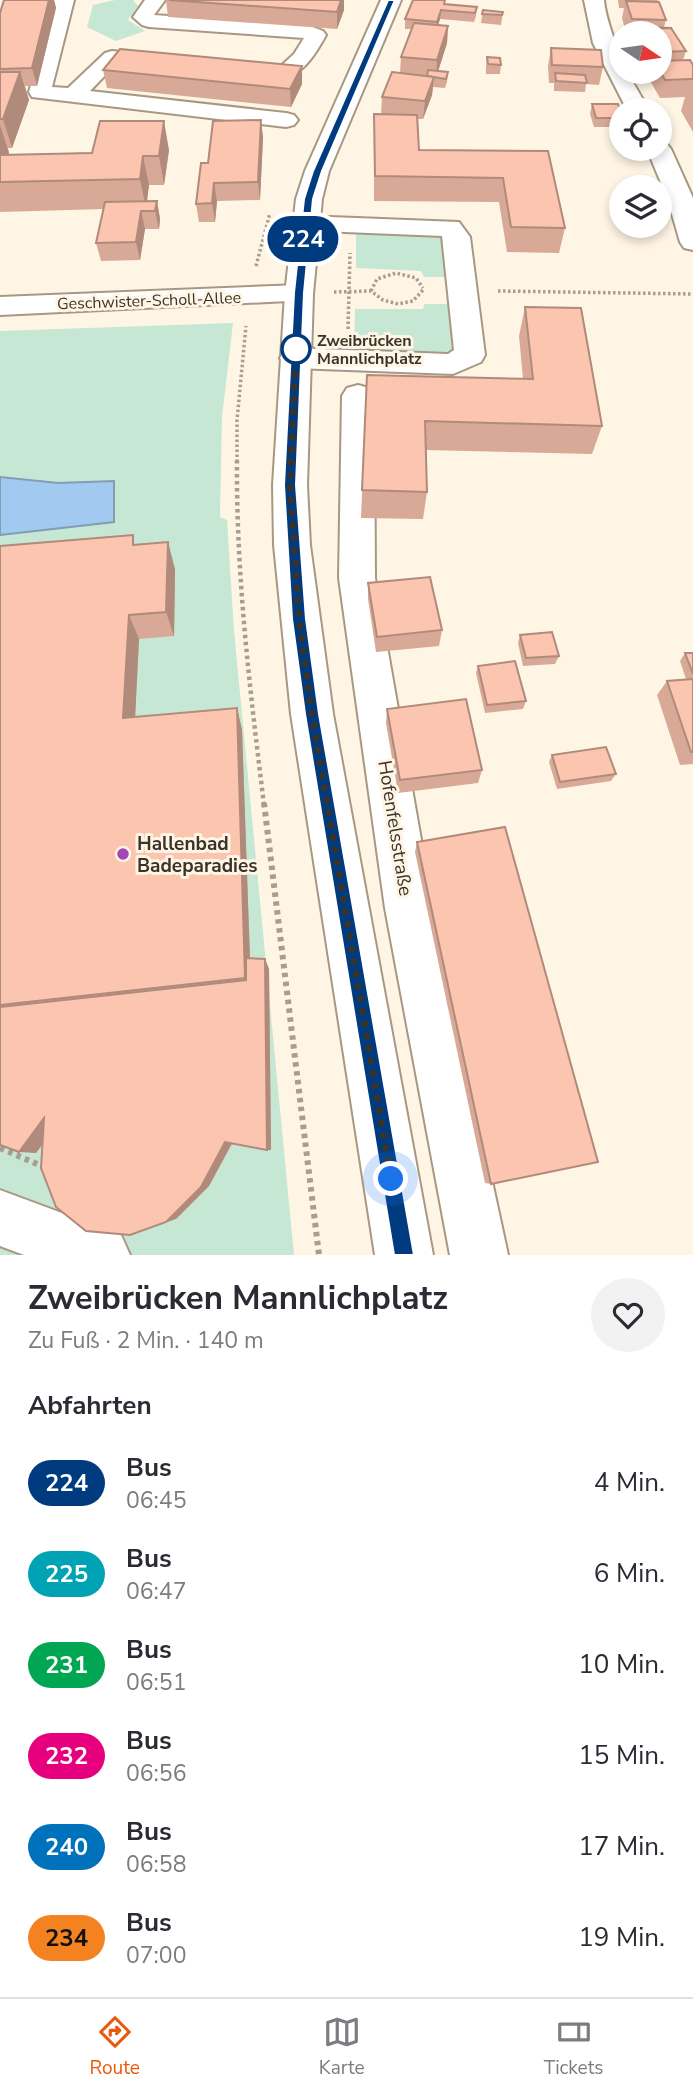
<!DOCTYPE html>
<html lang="de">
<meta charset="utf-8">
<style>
:root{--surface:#fff;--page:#f2f2f3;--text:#2b2b33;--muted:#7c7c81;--line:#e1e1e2;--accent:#ea580c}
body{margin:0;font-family:"Nunito Sans",sans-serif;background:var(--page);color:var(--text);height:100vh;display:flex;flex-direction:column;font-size:26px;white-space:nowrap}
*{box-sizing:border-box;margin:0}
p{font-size:23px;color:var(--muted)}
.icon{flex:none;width:38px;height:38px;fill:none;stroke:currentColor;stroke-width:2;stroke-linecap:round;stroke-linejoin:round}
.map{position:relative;height:1255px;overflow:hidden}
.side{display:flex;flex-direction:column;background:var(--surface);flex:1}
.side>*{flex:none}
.badge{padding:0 14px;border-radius:23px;font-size:24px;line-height:46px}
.needle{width:46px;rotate:103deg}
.buttons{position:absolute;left:609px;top:21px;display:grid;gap:14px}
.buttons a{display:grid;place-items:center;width:63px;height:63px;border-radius:50%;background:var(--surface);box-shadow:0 4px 10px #0003;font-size:35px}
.you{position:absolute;width:35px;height:35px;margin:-18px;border:5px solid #fff;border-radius:50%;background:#1a73e8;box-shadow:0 0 0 10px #1a73e833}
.map>.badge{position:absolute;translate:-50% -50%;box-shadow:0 0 0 4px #fff}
h2{padding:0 28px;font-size:26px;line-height:63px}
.round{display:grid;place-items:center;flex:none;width:74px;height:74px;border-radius:37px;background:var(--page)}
.headline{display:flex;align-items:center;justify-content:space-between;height:119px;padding:0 28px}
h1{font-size:33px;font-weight:700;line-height:52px}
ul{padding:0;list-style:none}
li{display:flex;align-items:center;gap:21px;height:91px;padding:0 28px}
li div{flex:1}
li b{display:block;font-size:26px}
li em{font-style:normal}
li .badge{min-width:77px;font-weight:700;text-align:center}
.tab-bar{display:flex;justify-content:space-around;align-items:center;height:98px;border-top:2px solid var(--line);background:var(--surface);font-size:19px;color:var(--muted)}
.tab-bar a{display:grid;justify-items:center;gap:4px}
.tab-bar .active{color:var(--accent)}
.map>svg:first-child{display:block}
</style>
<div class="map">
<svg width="693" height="1255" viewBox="0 0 693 1255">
<rect width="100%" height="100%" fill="#fff5e5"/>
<g fill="#c6e7d3">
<polygon points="115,0 133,0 138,6 128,20 145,31 116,41 87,27 93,5"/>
<polygon points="356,232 446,235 454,277 424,277 421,271 356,268"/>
<polygon points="424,304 456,304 458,341 452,350 439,354 354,350 355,309 423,309"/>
<polygon points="233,323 222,417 220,517 227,520 234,631 294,1255 0,1255 0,331"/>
</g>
<polygon fill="#a2caf1" stroke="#839db5" stroke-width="2" points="0,477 58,483 114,481 114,522 0,535"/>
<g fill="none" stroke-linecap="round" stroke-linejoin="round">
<g stroke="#a89881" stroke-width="4">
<g id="minor">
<polygon points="54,0 74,0 52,87 68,88 105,53 112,51 165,56 173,57 176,62 173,67 165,68 116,64 90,91 286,113 294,115 298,120 294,125 286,127 32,97 29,92"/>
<path d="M145,0H165L154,15L310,26L323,31L326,35C303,77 287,87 238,75L235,70L238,65H282L294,54L304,38L149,27L142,25L133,17Z"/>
<path d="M584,0H604C606,25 621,50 621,72H627L649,110H627L593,43Z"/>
<polygon points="660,142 667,144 671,149 693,198 693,250 684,248 680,242 668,200 647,149 660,149"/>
<polygon points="305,216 459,222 470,237 485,355 481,362 453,374 295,368 284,365 280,358 284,351 295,348 448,354 454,350 442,236 296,230 292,224 296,218"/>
<polygon points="299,285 309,288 313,294 309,300 0,315 0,297"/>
<polygon points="358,385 369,388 374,396 375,578 433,908 508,1255 450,1255 385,908 339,578 342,396 347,388"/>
<polygon points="0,1190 121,1235 130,1255 24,1255 0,1246"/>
</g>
</g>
<g stroke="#a89881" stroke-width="4">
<polygon id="major" points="381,0 401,0 329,171 322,199 313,294 307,485 310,545 333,714 433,1255 375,1255 291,714 274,545 273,485 285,294 296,199 305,171"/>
</g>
<g stroke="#a79e91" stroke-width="3.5" stroke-dasharray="2.5 2.5" stroke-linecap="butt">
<polyline points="256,266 270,213"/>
<polyline points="371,291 377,279 396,273 416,278 423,288"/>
<polyline points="498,291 693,294"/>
<polyline points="334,292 371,291 383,300 398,304 413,301 423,290"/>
<polyline points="348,329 350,253"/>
<polyline points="237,462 237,420 246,326"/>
</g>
<path stroke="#a79e91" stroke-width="4.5" stroke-dasharray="3.5 3.5" stroke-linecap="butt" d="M237,460C236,576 250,690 264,805"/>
<g stroke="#a79e91" stroke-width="6" stroke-dasharray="4.5 4.5" stroke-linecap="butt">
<polyline points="264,803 319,1255"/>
<polyline points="0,1148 44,1167"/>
</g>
<use href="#minor" fill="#fff" fill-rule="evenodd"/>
<use href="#major" fill="#fff" fill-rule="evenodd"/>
</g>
<g fill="#d8a996">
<polygon points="4,0 54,0 56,8 37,86 25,86 29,100 12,148 8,148 9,153 8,155 169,150 164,185 149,185 147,201 157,201 160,219 159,229 145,229 140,260 101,261 96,243 103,209 0,212 0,13"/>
<polygon points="166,0 344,0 344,10 337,29 168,17"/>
<polygon points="445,0 445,4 477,7 476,16 474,22 440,19 438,25 448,26 447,43 438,71 448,72 447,82 445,88 433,87 432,95 423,119 418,119 419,150 548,151 565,228 559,253 507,252 499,202 374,201 374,114 381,114 382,97 400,73 401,57 411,29 405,29 405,19"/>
<polygon points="618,0 658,0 657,2 666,20 664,27 686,51 683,60 693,65 693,132 681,111 685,97 660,98 649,79 651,72 660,72 660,33 626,33 622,18 624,8 619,8"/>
<polygon points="483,10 503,12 501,25 481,23"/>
<polygon points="551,48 603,67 599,85 586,84 585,92 554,91 554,83 549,83 548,66"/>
<polygon points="487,57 501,65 500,74 486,74 486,67"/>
<polygon points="302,66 302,84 291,107 107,88 103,70"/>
<polygon points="592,104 621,112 621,127 594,127 590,114"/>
<polygon points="261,120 263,138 260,200 217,201 215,222 199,222 196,204 208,163"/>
<polygon points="525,307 602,426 592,454 426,450 427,492 423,519 361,518 367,375 523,379 519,336"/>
<polygon points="137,545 175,569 174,636 139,639 135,717 237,708 242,730 250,958 265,959 269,969 271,1150 232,1144 209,1186 176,1219 43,1144 36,1153 0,1145 0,546"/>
<polygon points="368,583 442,630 439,646 376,652 368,599"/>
<polygon points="520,635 559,656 555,664 523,666 518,643"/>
<polygon points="685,653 693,653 693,764 680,765 657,695 667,681 686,679 680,661"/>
<polygon points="478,666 526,701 523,709 485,713 476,673"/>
<polygon points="387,709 482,770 478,783 398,793 386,723"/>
<polygon points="552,755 616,774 611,781 557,789 549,762"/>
<polygon points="417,842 491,1184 485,1183 415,852"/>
</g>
<g fill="#b08a7a">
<polygon points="49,0 54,0 56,8 37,86 32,68"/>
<polygon points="341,0 344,0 344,10 337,29 337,12"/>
<polygon points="441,10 440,19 436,32 437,22"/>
<polygon points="448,26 447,43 436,78 437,60"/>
<polygon points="302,66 302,84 291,107 290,89"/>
<polygon points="20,72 29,100 12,148 3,119"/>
<polygon points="434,77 432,95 423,119 425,101"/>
<polygon points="261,120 263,138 260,200 258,182"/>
<polygon points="164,121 169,150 164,185 159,156"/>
<polygon points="0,125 9,153 0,181"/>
<polygon points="143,156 149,185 146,208 140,179"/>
<polygon points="214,183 217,201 215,222 212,203"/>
<polygon points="157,201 160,219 159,229 155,211"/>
<polygon points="141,211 145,229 140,260 136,242"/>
<polygon points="168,542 175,569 174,636 166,612"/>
<polygon points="129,615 139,639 134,740 123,718"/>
<polygon points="237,708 242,730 251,989 245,978"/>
<polygon points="265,959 269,969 271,1150 267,1150"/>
<polygon points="44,1118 60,1121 36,1153 19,1152"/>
<polygon points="225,1142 232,1143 209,1186 176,1219 130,1235"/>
</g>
<g fill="#fbc5af" stroke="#b08a7a" stroke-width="2">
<polygon points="4,0 49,0 32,68 0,69 0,13"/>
<polygon points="169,0 341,0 337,12"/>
<polygon points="413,0 445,0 444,4 477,7 475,13 441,10 437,22 405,19"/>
<polygon points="626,1 659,2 666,20 632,19"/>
<polygon points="483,10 503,12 502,15 482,14"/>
<polygon points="414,23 448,26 437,60 401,57"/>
<polygon points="644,27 671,28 672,30 671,28 645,29"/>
<polygon points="671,28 686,51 660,52 660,33 635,33 633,29"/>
<polygon points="551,48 601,50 603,67 552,65"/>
<polygon points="120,49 302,66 290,89 103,70"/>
<polygon points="487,57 500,58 501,65 488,64"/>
<polygon points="690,60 693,65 693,79 692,79 665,80 660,71 660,61"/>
<polygon points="428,70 448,72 446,79 427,76"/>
<polygon points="0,72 20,72 3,119 0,119"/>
<polygon points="392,72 434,77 425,101 382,97"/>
<polygon points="555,73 585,75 587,83 556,81"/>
<polygon points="592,104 618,104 621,112 621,118 596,118"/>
<polygon points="374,114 417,115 419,150 548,151 565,228 511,227 503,178 375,176"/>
<polygon points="261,120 258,182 214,183 212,203 196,204 201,163 208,163 213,121"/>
<polygon points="100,121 164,121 159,156 143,156 140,179 0,182 0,155 92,153"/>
<polygon points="157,201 155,211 141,211 136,242 96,243 105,202"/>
<polygon points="525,307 581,308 602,426 425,421 427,492 362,490 367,375 533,379"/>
<polygon points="133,535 133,545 168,542 166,612 129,615 123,718 237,708 245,978 0,1005 0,546"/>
<polygon points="430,577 442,630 377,637 368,583"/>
<polygon points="552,632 559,656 526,658 520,635"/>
<polygon points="685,653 693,653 693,674"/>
<polygon points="515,661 526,701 487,705 478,666"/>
<polygon points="693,679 693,752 691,752 667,681"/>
<polygon points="466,699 482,770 400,780 387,709"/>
<polygon points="606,747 616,774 560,782 552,755"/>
<polygon points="505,827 598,1162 491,1184 417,842"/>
<polygon points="246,958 265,959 267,1150 225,1142 201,1187 166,1222 130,1235 86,1231 56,1207 41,1168 44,1118 19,1152 0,1145 0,1007 246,980"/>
</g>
<polygon fill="#003b80" stroke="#fff" stroke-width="2" points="388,0 395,0 322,171 313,199 304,293 296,485 306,619 319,714 414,1255 394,1255 305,714 292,619 284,485 294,293 304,199 313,171"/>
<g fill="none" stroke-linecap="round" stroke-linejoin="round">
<polyline stroke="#3a3329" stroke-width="7" stroke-dasharray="0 12.6" points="296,349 290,485 299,619 312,714 391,1179"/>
</g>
<circle fill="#fff" stroke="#003b80" stroke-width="3.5" cx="296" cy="349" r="14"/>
<circle fill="#a048b5" stroke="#fff5e5" stroke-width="2.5" cx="123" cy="854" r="7"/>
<g text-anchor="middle" stroke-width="6" stroke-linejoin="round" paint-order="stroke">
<g font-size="16" fill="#3a3329" stroke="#fff5e5">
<text transform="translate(149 300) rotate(-2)" y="6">Geschwister-Scholl-Allee</text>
</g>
<g font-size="16" font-weight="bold" fill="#3a3329" stroke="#fff5e5" text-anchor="start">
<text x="317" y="346">Zweibrücken<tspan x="317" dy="18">Mannlichplatz</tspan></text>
</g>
<g font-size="19" fill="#3a3329" stroke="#fff5e5">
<text transform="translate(396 828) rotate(81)" y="7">Hofenfelsstraße</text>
</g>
<g font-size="19" font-weight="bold" fill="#3a3329" stroke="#fff5e5" text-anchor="start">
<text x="137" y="850">Hallenbad<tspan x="137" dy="22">Badeparadies</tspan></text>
</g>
</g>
</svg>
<div class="buttons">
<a><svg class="needle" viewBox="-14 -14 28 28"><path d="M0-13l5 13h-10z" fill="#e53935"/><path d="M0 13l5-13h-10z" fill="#7c7c81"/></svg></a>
<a><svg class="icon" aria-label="locate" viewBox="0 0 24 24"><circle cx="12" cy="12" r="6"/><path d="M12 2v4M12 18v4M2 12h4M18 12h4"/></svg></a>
<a><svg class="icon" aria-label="layers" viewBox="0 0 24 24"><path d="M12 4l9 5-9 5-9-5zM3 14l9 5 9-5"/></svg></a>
</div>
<div class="you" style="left:391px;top:1179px"></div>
<b class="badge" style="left:303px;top:239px;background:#003b80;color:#fff">224</b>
</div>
<section class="side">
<div class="headline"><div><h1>Zweibrücken Mannlichplatz</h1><p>Zu Fuß · 2 Min. · 140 m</p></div><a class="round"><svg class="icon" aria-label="heart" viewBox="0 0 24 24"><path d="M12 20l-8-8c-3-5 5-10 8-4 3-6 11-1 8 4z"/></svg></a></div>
<h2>Abfahrten</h2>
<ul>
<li><span class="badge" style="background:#003b80;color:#fff">224</span><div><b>Bus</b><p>06:45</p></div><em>4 Min.</em></li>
<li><span class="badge" style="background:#00a3b4;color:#fff">225</span><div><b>Bus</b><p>06:47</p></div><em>6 Min.</em></li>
<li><span class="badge" style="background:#00a651;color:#fff">231</span><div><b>Bus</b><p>06:51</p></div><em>10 Min.</em></li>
<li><span class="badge" style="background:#e6007e;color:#fff">232</span><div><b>Bus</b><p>06:56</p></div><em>15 Min.</em></li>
<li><span class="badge" style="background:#0072bc;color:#fff">240</span><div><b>Bus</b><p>06:58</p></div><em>17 Min.</em></li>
<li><span class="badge" style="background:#f58220;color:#111">234</span><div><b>Bus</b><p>07:00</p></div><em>19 Min.</em></li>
</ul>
</section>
<nav class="tab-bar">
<a class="active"><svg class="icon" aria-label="directions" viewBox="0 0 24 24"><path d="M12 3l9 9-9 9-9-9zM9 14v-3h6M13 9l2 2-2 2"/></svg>Route</a>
<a><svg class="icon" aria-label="map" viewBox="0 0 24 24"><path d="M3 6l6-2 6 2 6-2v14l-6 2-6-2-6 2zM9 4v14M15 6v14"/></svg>Karte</a>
<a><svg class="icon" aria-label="tickets" viewBox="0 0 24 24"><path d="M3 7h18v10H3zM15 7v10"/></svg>Tickets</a>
</nav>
